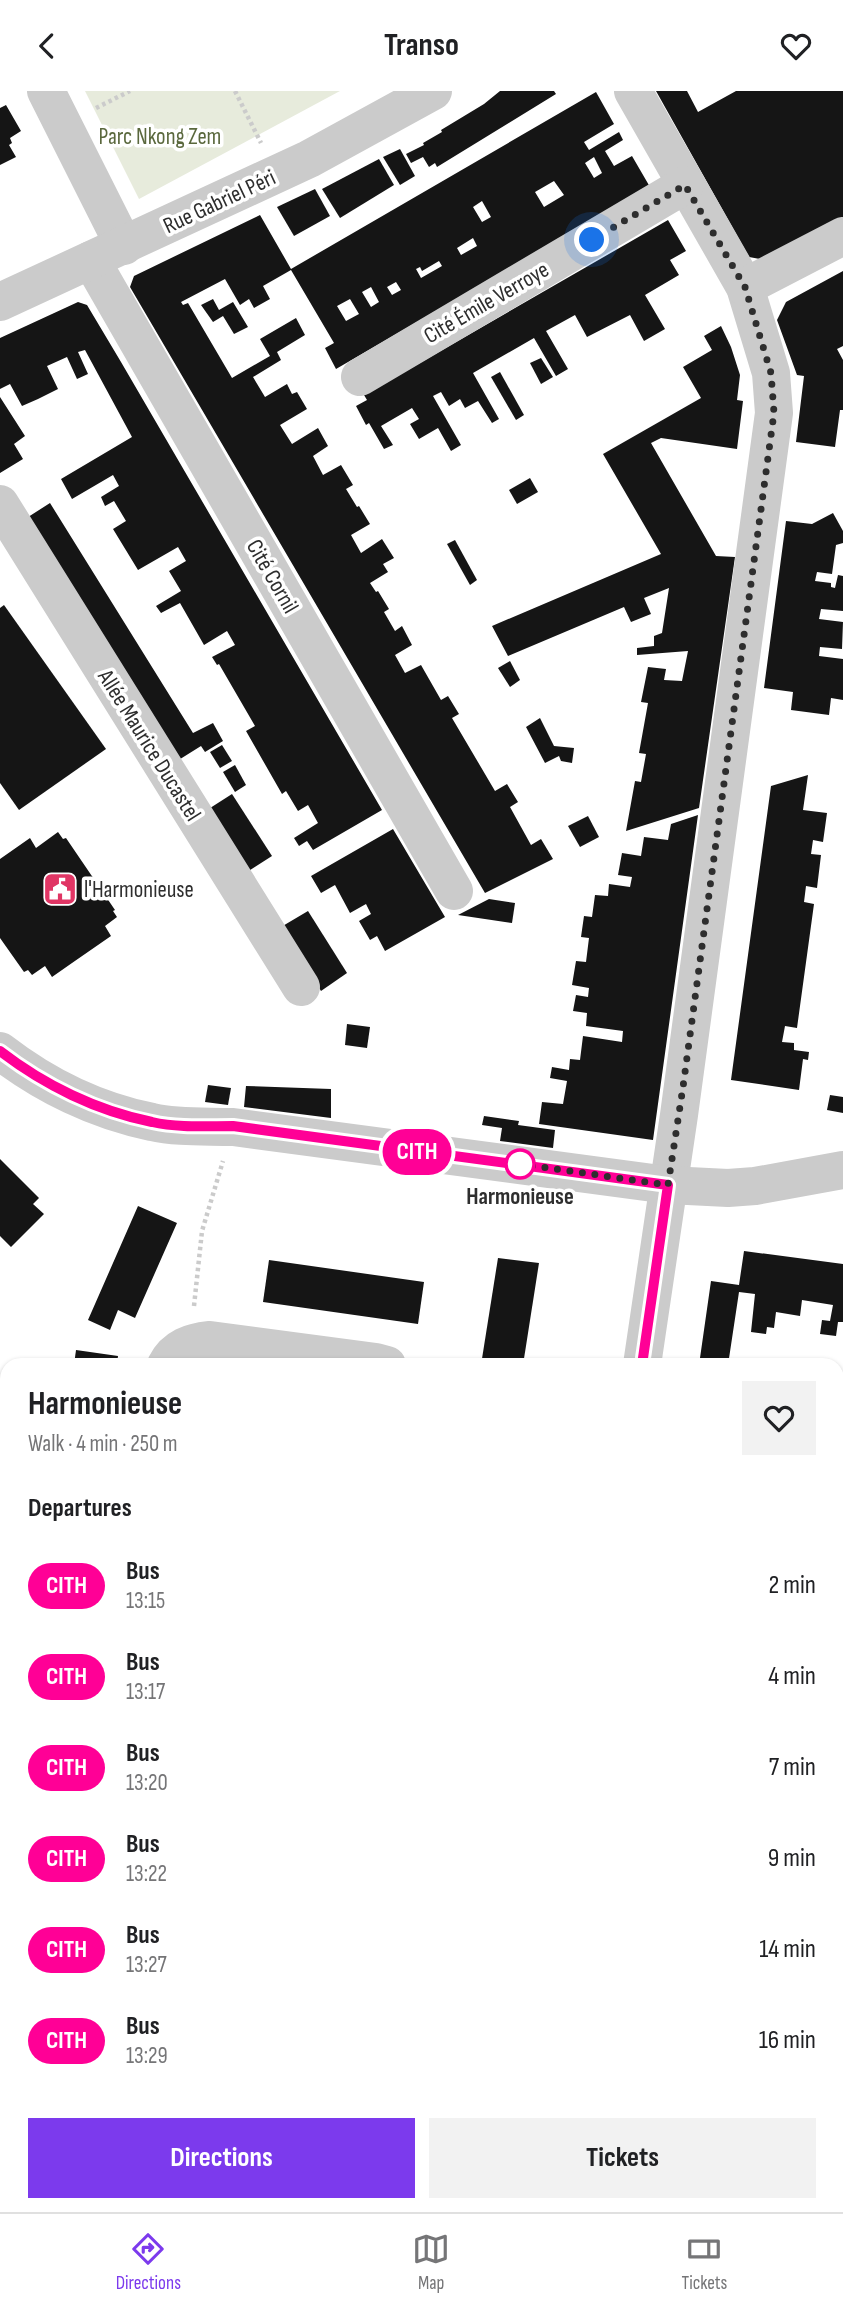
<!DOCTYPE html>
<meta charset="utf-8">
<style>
:root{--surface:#fff;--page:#f2f2f2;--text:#202124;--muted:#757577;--line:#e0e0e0;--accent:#7c3aed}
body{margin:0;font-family:"Sofia Sans Condensed",sans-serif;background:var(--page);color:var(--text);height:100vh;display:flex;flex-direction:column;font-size:26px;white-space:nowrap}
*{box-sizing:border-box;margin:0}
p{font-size:23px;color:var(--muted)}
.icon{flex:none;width:38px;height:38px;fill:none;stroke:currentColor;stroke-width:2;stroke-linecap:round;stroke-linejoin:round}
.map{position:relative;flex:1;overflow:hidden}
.drawer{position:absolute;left:0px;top:1267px;width:844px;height:854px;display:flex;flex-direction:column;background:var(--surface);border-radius:21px 21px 0 0;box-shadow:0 2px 5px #0004}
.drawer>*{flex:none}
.badge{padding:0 14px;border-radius:23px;font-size:24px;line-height:46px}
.you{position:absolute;width:35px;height:35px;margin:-18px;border:5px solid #fff;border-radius:50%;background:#1a73e8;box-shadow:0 0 0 10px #1a73e833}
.map>.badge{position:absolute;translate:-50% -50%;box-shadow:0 0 0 4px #fff}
h2{padding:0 28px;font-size:26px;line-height:63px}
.round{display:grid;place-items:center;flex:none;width:74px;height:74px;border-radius:0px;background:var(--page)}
.overview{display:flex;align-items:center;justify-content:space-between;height:119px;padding:0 28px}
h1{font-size:33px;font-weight:700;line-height:52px}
.cta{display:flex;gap:14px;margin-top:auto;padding:14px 28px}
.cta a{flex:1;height:80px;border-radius:0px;background:var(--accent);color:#fff;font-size:28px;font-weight:700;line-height:80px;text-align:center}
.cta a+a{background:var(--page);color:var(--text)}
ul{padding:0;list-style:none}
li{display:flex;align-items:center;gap:21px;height:91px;padding:0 28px}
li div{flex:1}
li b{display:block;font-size:26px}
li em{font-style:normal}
li .badge{min-width:77px;font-weight:700;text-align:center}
header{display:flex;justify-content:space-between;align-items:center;height:91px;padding:0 28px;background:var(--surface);font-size:32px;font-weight:700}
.menu{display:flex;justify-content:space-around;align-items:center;height:98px;border-top:2px solid var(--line);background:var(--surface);font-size:19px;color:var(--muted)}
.menu a{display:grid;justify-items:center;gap:4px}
.menu .current{color:var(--accent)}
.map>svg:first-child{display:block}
</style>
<header><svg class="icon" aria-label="back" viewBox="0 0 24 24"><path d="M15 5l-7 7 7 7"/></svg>Transo<svg class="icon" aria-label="heart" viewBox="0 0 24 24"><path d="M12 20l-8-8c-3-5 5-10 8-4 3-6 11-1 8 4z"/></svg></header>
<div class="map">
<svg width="843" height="2121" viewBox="0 0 843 2121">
<rect width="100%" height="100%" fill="#fff"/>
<g fill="#e7ebdc">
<polygon points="85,0 340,0 139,108"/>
<polygon points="843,1751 843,2114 833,2121 743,2121 741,2114 836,2114 836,1984 839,1982 836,1973 836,1752"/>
</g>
<g fill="#151515" fill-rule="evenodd">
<polygon points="500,0 554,0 556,3 437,76 435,72 429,76 423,66 411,72 406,63 424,54 423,52 442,41 441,39 484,13"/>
<polygon points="656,0 687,0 698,21 736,0 843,0 843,126 765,169 749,166"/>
<path d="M596,1L614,33L584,51L589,59L619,41L623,49L605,60L614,75L632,65L650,96L336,278L325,257L334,252L291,179L263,195L270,208L254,217L249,208L240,214L225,188L181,211L183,214L188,212L232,287L270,265L260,248L296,227L305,244L277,261L281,269L253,286L265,306L287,293L292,303L297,301L307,318L280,334L292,353L318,337L328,355L313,365L323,384L341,374L353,394L346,398L357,416L359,415L370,433L351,444L361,462L382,448L394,467L383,473L388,481L370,492L376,501L378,500L389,518L384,521L395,540L402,535L412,554L395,564L405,582L421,574L441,609L448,605L459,623L452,627L495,700L507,693L518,711L510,716L531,754L541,748L553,768L485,802L130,196L134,185L260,124L291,178ZM594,66L602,82L594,87L585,72ZM554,90L564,104L544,116L535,101ZM482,110L491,126L482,131L473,116ZM473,147L477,155L461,164L457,157ZM439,170L442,175L421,187L416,178L420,176L422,180ZM396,191L401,199L392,204L387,196ZM371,196L379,211L371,216L362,201ZM350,208L359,223L346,230L337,215Z"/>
<polygon points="6,14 21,40 10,47 12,52 9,54 16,66 0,74 0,17"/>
<polygon points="400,58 415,85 400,94 383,66"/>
<polygon points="379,68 394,94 340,127 322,98"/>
<polygon points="315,98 330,125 294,145 277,116"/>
<polygon points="668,129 686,160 670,169 679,184 645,204 665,238 644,250 630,224 587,246 575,224 546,240 568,278 556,285 534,247 473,282 499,328 492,332 478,310 465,317 460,308 449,315 441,301 433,305 461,354 451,360 438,337 419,348 410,333 419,328 412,317 381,335 393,354 384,358 369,332 366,334 356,315 367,309 364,304"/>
<polygon points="843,180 843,255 837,258 843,269 843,319 840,319 835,356 796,351 804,285 797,284 777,229 786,211"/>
<polygon points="213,208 219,219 233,211 248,236 234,243 223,225 213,231 201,214"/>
<polygon points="78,211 87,214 121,271 382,719 313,759 307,750 299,755 294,747 318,732 308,714 298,720 286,700 282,703 246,640 255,635 219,573 217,574 212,566 235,554 227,540 204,554 180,512 161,522 156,515 181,500 169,480 186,470 178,456 138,479 113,438 126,430 114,410 105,415 101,406 119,395 113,384 72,408 61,388 132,346 85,259 78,261 88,283 77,288 67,266 47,275 58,298 38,308 22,315 10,293 0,298 0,247"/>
<polygon points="721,235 731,256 740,284 737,309 743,310 737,358 661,347 651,352 716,465 735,466 699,717 626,740 635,690 641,691 646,663 639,662 648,612 641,611 648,576 666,578 664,589 682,590 688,560 637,564 637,557 654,555 654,545 662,542 669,497 644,507 651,523 631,531 624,516 508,565 492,535 661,463 603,363 701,307 683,276 712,259 704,245"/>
<polygon points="541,267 553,286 541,293 530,272"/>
<polygon points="500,281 524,324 516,329 491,286"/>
<polygon points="0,306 25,345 14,353 23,368 0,382"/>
<polygon points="530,387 538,401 517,413 509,399"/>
<polygon points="50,412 193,642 213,632 223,650 205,661 201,655 177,670 25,428"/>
<polygon points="833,422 843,440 843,452 836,454 832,483 817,481 815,490 831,492 831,496 835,497 838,484 843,485 843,520 821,518 819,528 843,531 842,558 820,556 819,565 843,568 843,609 831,607 829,624 791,619 793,601 764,597 786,430 812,433"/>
<polygon points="455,449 477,489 470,494 447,453"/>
<polygon points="4,514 106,658 19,719 0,692 0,517"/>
<polygon points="510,570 520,589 510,596 498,577"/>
<polygon points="540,627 554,655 574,657 572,672 561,670 559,665 545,672 526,636"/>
<polygon points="222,654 232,670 220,677 210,661"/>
<polygon points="235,674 246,694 235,701 223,681"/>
<polygon points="808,684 803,719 827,722 823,751 813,749 811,763 821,764 817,797 806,795 804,811 814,813 797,937 785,935 782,951 794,952 794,959 809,961 808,969 803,968 799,999 731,989 771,695"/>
<polygon points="232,703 272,765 247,781 207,719"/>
<polygon points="698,724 653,1049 539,1033 542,1011 563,1013 567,990 550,987 552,976 569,979 570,968 580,969 583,945 622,951 623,940 586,935 587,922 573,920 576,904 588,906 589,897 572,894 576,870 586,871 589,847 581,846 584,825 592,826 595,804 608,805 609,793 630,796 632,786 618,784 622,762 641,765 644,746 668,749 671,733"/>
<polygon points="588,725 599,746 580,756 568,735"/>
<polygon points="393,738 445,826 385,860 377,845 370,849 359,830 371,823 366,813 350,822 335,794 321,802 311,785"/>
<polygon points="58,741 63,748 66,747 115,819 113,820 117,826 105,835 111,845 72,872 52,886 45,875 32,884 28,879 24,881 0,847 0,768 30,747 36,757"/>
<polygon points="489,808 515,812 512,832 458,824"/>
<polygon points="308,820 347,882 321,900 281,836"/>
<polygon points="347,933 370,936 367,957 345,954"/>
<polygon points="208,994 231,997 228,1014 205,1011"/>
<polygon points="246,995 331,998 331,1027 244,1016"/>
<polygon points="830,1004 843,1006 843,1022 827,1019"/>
<polygon points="484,1025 519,1030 518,1034 555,1039 553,1057 500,1050 502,1037 482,1034"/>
<polygon points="0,1068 39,1107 33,1113 44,1123 11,1156 0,1145"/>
<polygon points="138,1115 177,1132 135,1227 118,1219 110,1239 88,1229"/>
<polygon points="744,1160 843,1173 843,1231 838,1231 836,1245 820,1243 822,1229 830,1230 833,1214 802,1209 800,1225 776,1221 774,1237 767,1236 766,1243 751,1241 755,1203 739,1201 728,1274 699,1274 711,1190 739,1194"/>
<polygon points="498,1167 539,1172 523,1274 481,1274"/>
<polygon points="269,1169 424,1191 418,1233 263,1211"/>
<polygon points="76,1259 118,1265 117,1274 74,1274"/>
<polygon points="7,1740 7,1804 0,1813 0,1748"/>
<polygon points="0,1934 7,1941 7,2004 0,1994"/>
<polygon points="120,2114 327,2114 328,2121 121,2121"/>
<polygon points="363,2114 378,2115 416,2114 415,2121 362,2121"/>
<polygon points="602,2114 694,2114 697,2121 575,2121"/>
</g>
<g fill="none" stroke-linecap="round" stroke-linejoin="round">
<g stroke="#cbcbcb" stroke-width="4.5" stroke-dasharray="3.5 3.5" stroke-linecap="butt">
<polyline points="235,0 261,52"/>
<polyline points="96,17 130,0"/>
<polyline points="194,1215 202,1140 223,1070"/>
<polyline points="0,1560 7,1566"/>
</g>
<g stroke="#cbcbcb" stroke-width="38">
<polyline points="46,0 124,155"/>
<polyline points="633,0 745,196 771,282 774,322 679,1024 642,1274"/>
<polyline points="91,169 454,800"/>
<polyline points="745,196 843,145"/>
<polyline points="0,211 309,68 433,0"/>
<polyline points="360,286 685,94"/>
<polyline points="0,413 301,896"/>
<path d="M0,960C44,994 97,1020 152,1031C178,1037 206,1035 233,1036L668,1094L728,1097L755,1095L843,1079"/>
<path d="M166,1274C175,1256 191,1251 210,1249L376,1271L387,1274"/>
<polyline points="0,1639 7,1630"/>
<polyline points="0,2077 7,2087"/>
<polyline points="28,2114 33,2121"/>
<polyline points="530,2121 531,2114"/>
</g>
</g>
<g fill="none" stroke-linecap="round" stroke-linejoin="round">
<g stroke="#fff" stroke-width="16">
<path id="line" d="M0,960C44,994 97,1020 152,1031C178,1037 206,1035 233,1035L668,1094L642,1274"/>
</g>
<use href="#line" stroke="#ff0096" stroke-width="10"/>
<polyline stroke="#2e2e2e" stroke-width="7" stroke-dasharray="0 12.6" points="520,1073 668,1094 683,996 774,322 771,282 745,196 685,94 592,149"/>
</g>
<defs>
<g id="civic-square" transform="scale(1.75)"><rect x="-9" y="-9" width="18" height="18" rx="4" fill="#e03564" stroke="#fff"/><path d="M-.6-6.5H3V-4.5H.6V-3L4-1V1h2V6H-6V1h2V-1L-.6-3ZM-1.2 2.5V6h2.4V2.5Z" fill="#fff"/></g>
</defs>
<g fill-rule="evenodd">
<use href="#civic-square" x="60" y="798"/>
</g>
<circle fill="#fff" stroke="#ff0096" stroke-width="3.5" cx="520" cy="1073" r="14"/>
<g text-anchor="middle" stroke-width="7" stroke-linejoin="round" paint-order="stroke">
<g font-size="23" fill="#5a683d" stroke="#fff">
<text x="160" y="53">Parc Nkong Zem</text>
</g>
<g font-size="23" fill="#2e2e2e" stroke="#fff">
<text transform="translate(219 110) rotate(-25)" y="8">Rue Gabriel Péri</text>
<text transform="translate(486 211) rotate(-30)" y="8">Cité Émile Verroye</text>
<text transform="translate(273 485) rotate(60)" y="8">Cité Cornil</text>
<text transform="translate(150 654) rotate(58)" y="8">Allée Maurice Ducastel</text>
</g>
<g font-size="23" fill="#2e2e2e" stroke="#fff" text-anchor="start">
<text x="84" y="806">l'Harmonieuse</text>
</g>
<g font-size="23" font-weight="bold" fill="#2e2e2e" stroke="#fff">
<text x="520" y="1113">Harmonieuse</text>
</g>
</g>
</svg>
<div class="you" style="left:592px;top:149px"></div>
<b class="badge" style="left:417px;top:1061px;background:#ff0096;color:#fff">CITH</b>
<section class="drawer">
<div class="overview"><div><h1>Harmonieuse</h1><p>Walk · 4 min · 250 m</p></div><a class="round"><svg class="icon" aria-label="heart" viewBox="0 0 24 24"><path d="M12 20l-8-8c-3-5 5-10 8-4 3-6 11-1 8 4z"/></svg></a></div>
<h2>Departures</h2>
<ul>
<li><span class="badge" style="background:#ff0096;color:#fff">CITH</span><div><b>Bus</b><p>13:15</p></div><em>2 min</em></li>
<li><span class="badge" style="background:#ff0096;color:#fff">CITH</span><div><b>Bus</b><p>13:17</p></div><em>4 min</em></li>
<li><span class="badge" style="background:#ff0096;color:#fff">CITH</span><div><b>Bus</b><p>13:20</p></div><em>7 min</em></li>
<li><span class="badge" style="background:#ff0096;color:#fff">CITH</span><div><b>Bus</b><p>13:22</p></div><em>9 min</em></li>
<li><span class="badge" style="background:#ff0096;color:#fff">CITH</span><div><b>Bus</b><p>13:27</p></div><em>14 min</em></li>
<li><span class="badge" style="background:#ff0096;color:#fff">CITH</span><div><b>Bus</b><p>13:29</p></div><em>16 min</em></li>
</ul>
<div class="cta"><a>Directions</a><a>Tickets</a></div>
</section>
</div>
<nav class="menu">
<a class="current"><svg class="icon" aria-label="directions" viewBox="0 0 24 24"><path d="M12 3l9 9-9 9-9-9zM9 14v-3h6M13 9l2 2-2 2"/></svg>Directions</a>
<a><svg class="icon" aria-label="map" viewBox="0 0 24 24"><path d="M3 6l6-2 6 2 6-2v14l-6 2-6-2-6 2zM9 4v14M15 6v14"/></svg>Map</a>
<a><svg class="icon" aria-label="tickets" viewBox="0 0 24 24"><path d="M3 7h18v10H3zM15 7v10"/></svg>Tickets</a>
</nav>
